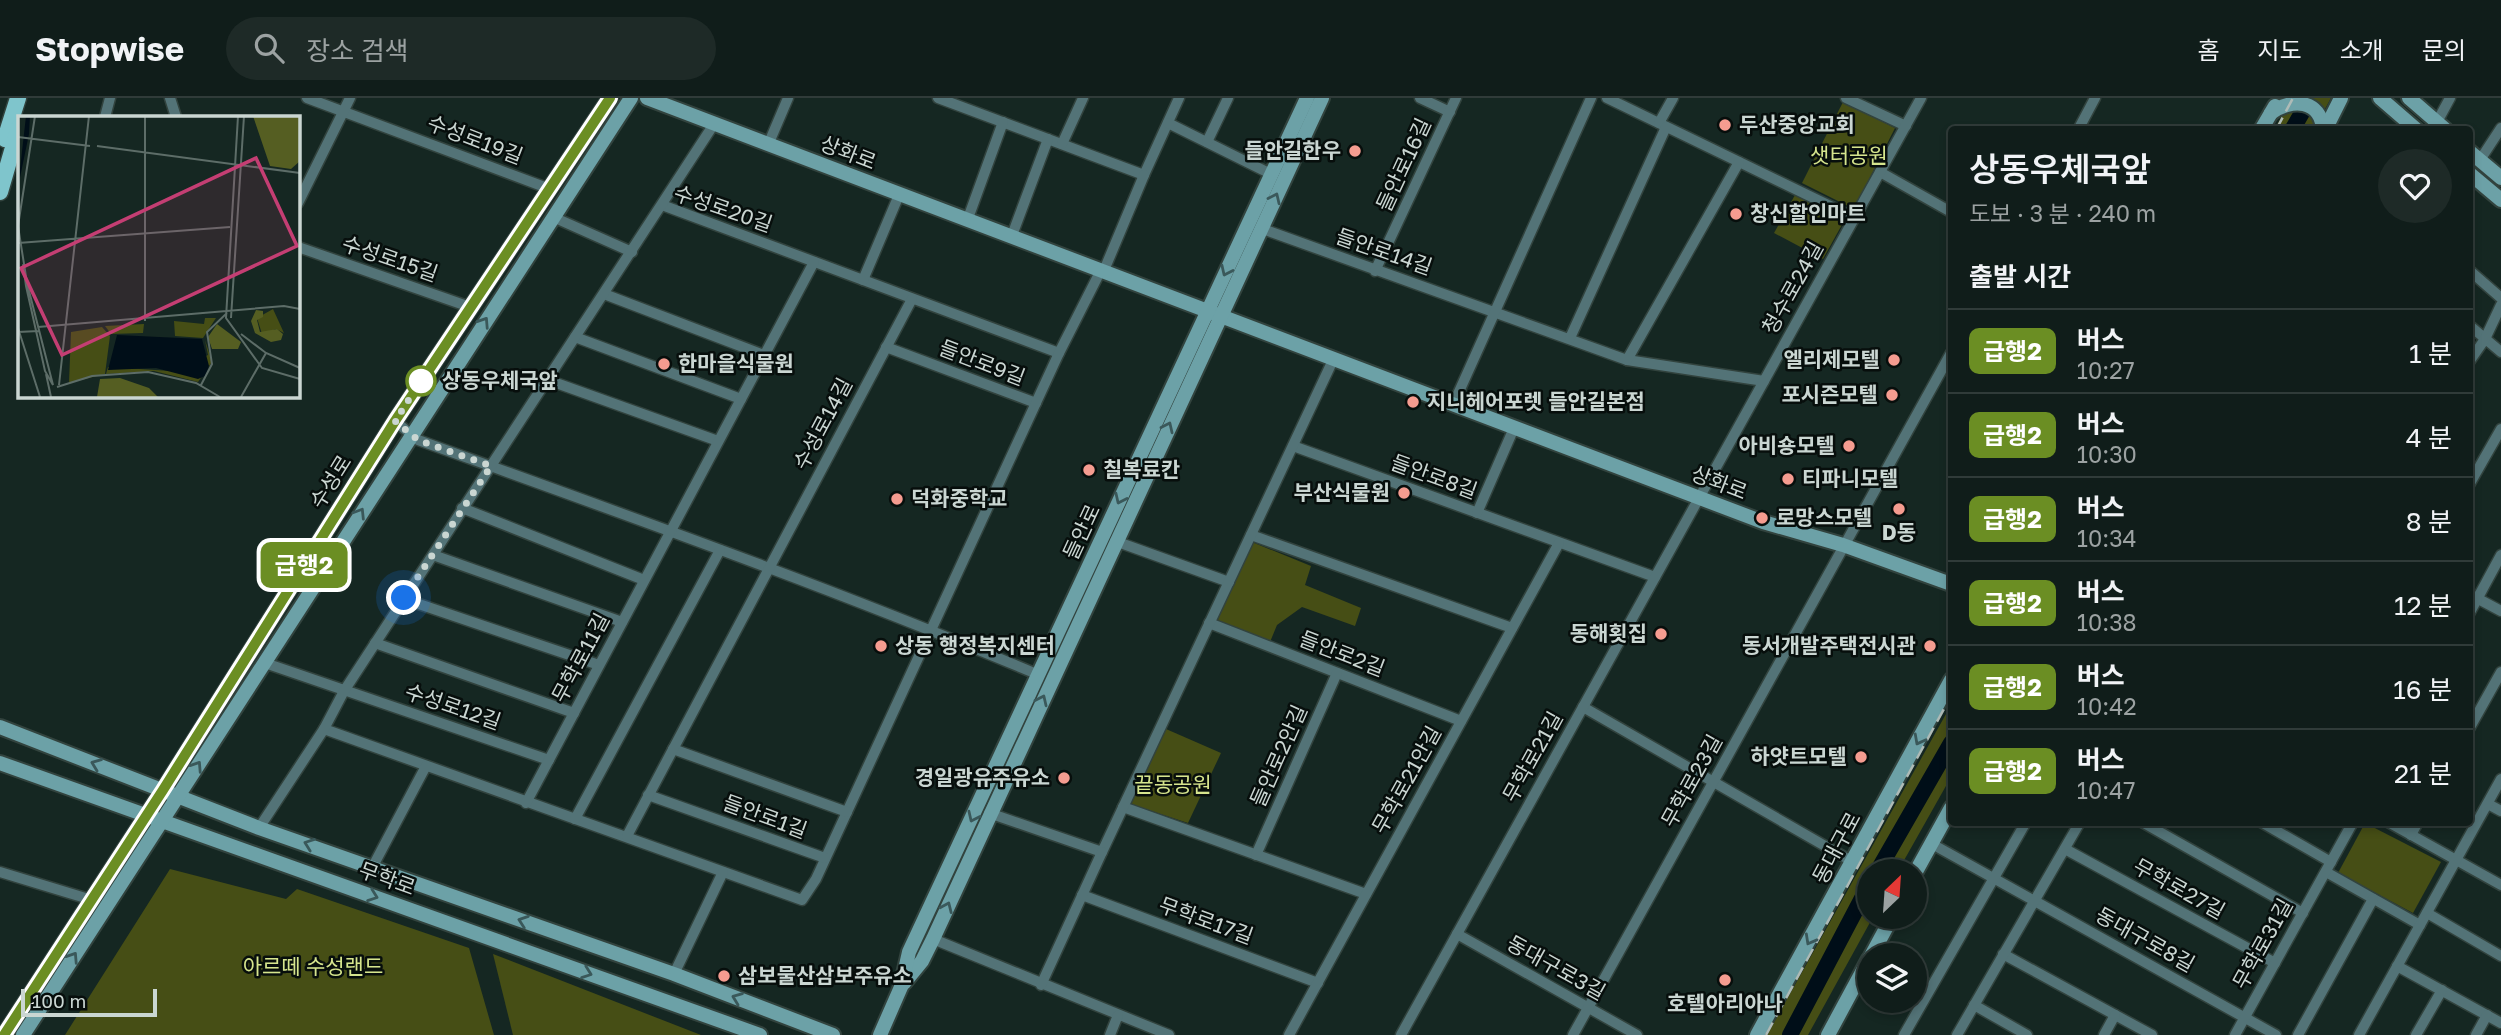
<!DOCTYPE html>
<html lang="ko">
<meta charset="utf-8">
<style>
:root{--surface:#101d1a;--page:#1e2a27;--text:#f1f3f6;--muted:#9ca2a2;--line:#303b39}
body{margin:0;font-family:"Golos Text","Noto Sans KR",sans-serif;background:var(--page);color:var(--text);height:100vh;display:flex;flex-direction:column;font-size:26px;white-space:nowrap}
*{box-sizing:border-box;margin:0}
p{font-size:23px;color:var(--muted)}
.icon{flex:none;width:38px;height:38px;fill:none;stroke:currentColor;stroke-width:2;stroke-linecap:round;stroke-linejoin:round}
.map{position:relative;flex:1;overflow:hidden}
.panel{position:absolute;left:1948px;top:28px;width:525px;height:700px;display:flex;flex-direction:column;background:var(--surface);border-radius:7px;box-shadow:0 4px 10px #0003,0 0 0 2px var(--line)}
.panel>*{flex:none}
.badge{padding:0 14px;border-radius:10px;font-size:24px;line-height:46px}
.needle{width:46px;rotate:25deg}
.tools{position:absolute;left:1857px;top:761px;display:grid;gap:14px}
.tools a{display:grid;place-items:center;width:70px;height:70px;border-radius:50%;background:var(--surface);box-shadow:0 4px 10px #0003,0 0 0 2px var(--line);font-size:35px}
.scale{position:absolute;left:21px;bottom:18px;width:136px;box-sizing:border-box;padding-left:7px;border:4px solid #cad6d2;border-top:0;font-size:19px;line-height:24px;white-space:nowrap;color:#cad6d2;-webkit-text-stroke:5px #070e0c;paint-order:stroke}
.you{position:absolute;width:35px;height:35px;margin:-18px;border:5px solid #fff;border-radius:50%;background:#1a73e8;box-shadow:0 0 0 10px #1a73e833}
.map>.badge{position:absolute;translate:-50% -50%;box-shadow:0 0 0 4px #fff}
h2{padding:0 21px;font-size:26px;line-height:63px}
.round{display:grid;place-items:center;flex:none;width:74px;height:74px;border-radius:37px;background:var(--page)}
.summary{display:flex;align-items:center;justify-content:space-between;height:119px;padding:0 21px}
h1{font-size:33px;font-weight:600;line-height:52px}
ul{padding:0;list-style:none}
li{display:flex;align-items:center;gap:21px;height:84px;padding:0 21px;border-top:2px solid var(--line)}
li div{flex:1}
li b{display:block;font-size:26px}
li em{font-style:normal}
li .badge{min-width:77px;font-weight:700;text-align:center}
header{display:flex;align-items:center;gap:42px;box-sizing:border-box;height:98px;padding:0 35px;background:var(--surface);border-bottom:2px solid var(--line)}
header strong{font-size:33px}
nav{display:flex;gap:38px;margin-inline-start:auto;font-size:24px}
.search{width:490px;height:63px;background:var(--page);display:flex;align-items:center;gap:18px;box-sizing:border-box;padding:0 24px;border-radius:38px;color:var(--muted);font-size:26px}
.map>svg:first-child{display:block}
</style>
<header>
<strong>Stopwise</strong>
<div class="search"><svg class="icon" aria-label="search" viewBox="0 0 24 24"><circle cx="10" cy="10" r="6"/><path d="M15 15l6 6"/></svg>장소 검색</div>
<nav><a>홈</a><a>지도</a><a>소개</a><a>문의</a></nav>
</header>
<div class="map">
<svg width="2501" height="937" viewBox="0 0 2501 937">
<rect width="100%" height="100%" fill="#152722"/>
<g fill="#464e15">
<polygon points="2292,0 2331,0 2314,31 2274,32"/>
<polygon points="1843,4 1895,30 1854,111 1802,85"/>
<polygon points="1795,97 1844,123 1823,161 1774,135"/>
<polygon points="1252,444 1311,468 1305,487 1361,510 1355,528 1302,509 1277,527 1270,544 1214,524"/>
<polygon points="1951,607 1951,679 1898,773 1869,774 1869,819 1873,819 1808,937 1767,937"/>
<polygon points="1166,631 1221,655 1188,725 1130,706"/>
<polygon points="2365,725 2441,764 2413,815 2338,775"/>
<polygon points="170,771 286,801 297,791 469,850 494,937 65,937"/>
<polygon points="493,856 701,937 513,937"/>
</g>
<g fill="none" stroke-linecap="round" stroke-linejoin="round">
<g stroke="#000e18" stroke-width="16">
<polyline points="2292,32 2303,13"/>
<polyline points="1877,774 1951,645"/>
<polyline points="1790,937 1869,787"/>
</g>
<g stroke="#32433e" stroke-width="13">
<g id="street">
<polyline points="170,0 176,19"/>
<polyline points="307,0 550,91"/>
<polyline points="938,0 1144,77 1179,0"/>
<polyline points="1420,0 1450,14"/>
<polyline points="1607,0 1855,120"/>
<polyline points="1846,0 1906,28"/>
<polyline points="105,19 110,0"/>
<polyline points="2437,24 2450,0"/>
<polyline points="1168,25 1271,76"/>
<polyline points="1659,25 1673,0"/>
<polyline points="2078,32 2095,0"/>
<polyline points="1207,44 1228,0"/>
<polyline points="1062,46 1083,0"/>
<polyline points="768,47 788,0"/>
<polyline points="2480,62 2501,30"/>
<polyline points="1880,74 1951,114"/>
<polyline points="298,105 350,0"/>
<polyline points="662,107 1059,255"/>
<polyline points="553,119 632,154"/>
<polyline points="967,123 1003,24"/>
<polyline points="1260,130 1627,262 1764,283"/>
<polyline points="1011,140 1048,41"/>
<polyline points="298,149 470,209"/>
<polyline points="2469,172 2501,200"/>
<polyline points="1375,173 1456,0"/>
<polyline points="863,182 899,97"/>
<polyline points="604,196 764,257"/>
<polyline points="2469,227 2501,254"/>
<polyline points="575,239 741,301"/>
<polyline points="1570,240 1666,29"/>
<polyline points="886,249 1036,305"/>
<polyline points="1627,262 1739,64"/>
<polyline points="2469,264 2485,241 2501,207"/>
<polyline points="545,281 718,343"/>
<polyline points="1453,307 1591,0"/>
<path d="M395,323L418,342C626,417 835,491 1039,577"/>
<polyline points="1293,348 1655,479"/>
<polyline points="2469,387 2501,331"/>
<polyline points="462,410 644,482"/>
<polyline points="1477,415 1514,330"/>
<polyline points="1251,437 1512,530"/>
<polyline points="1115,443 1229,484"/>
<polyline points="433,457 622,524"/>
<polyline points="2469,496 2501,513"/>
<polyline points="404,501 599,567"/>
<polyline points="2469,516 2501,457"/>
<polyline points="1209,525 1461,623"/>
<polyline points="375,545 574,615"/>
<polyline points="265,565 549,662"/>
<polyline points="1583,609 1853,764"/>
<polyline points="324,631 802,802 816,781 1059,255 1100,174 1105,170 1144,77"/>
<polyline points="2469,631 2501,574"/>
<polyline points="673,651 847,714"/>
<polyline points="648,697 825,760"/>
<polyline points="526,705 814,164"/>
<polyline points="2488,706 2501,713"/>
<polyline points="1123,709 1366,796"/>
<polyline points="989,715 1102,754 1333,262"/>
<polyline points="575,721 720,452"/>
<polyline points="2142,724 2303,815"/>
<polyline points="2261,724 2331,764"/>
<polyline points="2388,724 2501,787"/>
<polyline points="259,730 324,631 344,593 714,26"/>
<polyline points="2411,737 2418,724"/>
<polyline points="627,738 912,201"/>
<polyline points="1932,746 2276,937"/>
<polyline points="2065,751 2275,865"/>
<polyline points="1256,757 1337,575"/>
<polyline points="372,770 426,668"/>
<polyline points="0,774 92,802"/>
<polyline points="2326,774 2420,827"/>
<polyline points="1082,797 1318,885"/>
<polyline points="2427,815 2501,858"/>
<polyline points="1457,836 1637,937"/>
<polyline points="933,841 1169,937"/>
<polyline points="2003,856 2152,937"/>
<polyline points="2397,868 2501,925"/>
<polyline points="674,876 723,774"/>
<polyline points="1041,887 1102,754"/>
<polyline points="1974,907 2027,937"/>
<polyline points="1110,937 1118,917"/>
<polyline points="1289,937 1559,445"/>
<polyline points="1401,937 1921,0"/>
<polyline points="1573,937 1951,255"/>
<polyline points="1904,937 2026,724"/>
<polyline points="1957,937 2080,724"/>
<polyline points="2104,937 2115,917"/>
<polyline points="2235,937 2353,724"/>
<polyline points="2298,937 2373,801"/>
<polyline points="2359,937 2501,681"/>
<polyline points="2416,937 2442,892"/>
<polyline points="2476,937 2487,917"/>
</g>
</g>
<g stroke="#32433e" stroke-width="18">
<g id="secondary">
<polyline points="647,0 1763,424 1843,447 1951,486"/>
<polyline points="2380,0 2417,32"/>
<polyline points="2409,0 2446,32"/>
<path d="M2271,15C2291,0 2321,1 2323,32"/>
<polyline points="2261,32 2275,8"/>
<polyline points="2325,32 2341,0"/>
<polyline points="2469,53 2501,80"/>
<polyline points="2469,75 2501,102"/>
<polyline points="0,629 259,730 674,876 833,937"/>
<polyline points="0,665 760,937"/>
<polyline points="1914,777 1951,710"/>
<polyline points="1871,858 1892,819"/>
<polyline points="904,885 922,863 933,841 1322,0"/>
<polyline points="4,937 163,692 395,323 610,0"/>
<polyline points="23,937 631,0"/>
<polyline points="880,937 901,889 909,854 1307,0"/>
<polyline points="1757,937 1951,582"/>
<polyline points="1828,937 1869,861"/>
</g>
</g>
<g stroke="#32433e" stroke-width="19">
<g id="primary">
<polyline points="5,41 18,0"/>
<polyline points="0,94 19,29"/>
</g>
</g>
<use href="#street" stroke="#537377" stroke-width="10"/>
<use href="#secondary" stroke="#6ca1a7" stroke-width="14"/>
<use href="#primary" stroke="#7fc5cc" stroke-width="16"/>
<g stroke="#aebbb7" stroke-width="2.5" stroke-dasharray="14 7" stroke-linecap="butt">
<polyline points="2276,32 2293,0"/>
<polyline points="1766,937 1951,598"/>
</g>
</g>
<defs><path id="oneway-chevron" d="M-2-3.5L2.5 0L-2 3.5" fill="none" stroke-width="1.6" stroke-linecap="round" stroke-linejoin="round" transform="scale(1.75)"/></defs>
<g stroke="#3a585a">
<use href="#oneway-chevron" transform="translate(1275 100) rotate(-65)"/>
<use href="#oneway-chevron" transform="translate(1226 173) rotate(115)"/>
<use href="#oneway-chevron" transform="translate(484 224) rotate(-57)"/>
<use href="#oneway-chevron" transform="translate(1168 329) rotate(-65)"/>
<use href="#oneway-chevron" transform="translate(1120 401) rotate(115)"/>
<use href="#oneway-chevron" transform="translate(360 415) rotate(-58)"/>
<use href="#oneway-chevron" transform="translate(1042 602) rotate(-65)"/>
<use href="#oneway-chevron" transform="translate(1919 642) rotate(118)"/>
<use href="#oneway-chevron" transform="translate(96 666) rotate(-159)"/>
<use href="#oneway-chevron" transform="translate(197 668) rotate(-57)"/>
<use href="#oneway-chevron" transform="translate(973 719) rotate(115)"/>
<use href="#oneway-chevron" transform="translate(309 746) rotate(-160)"/>
<use href="#oneway-chevron" transform="translate(373 798) rotate(20)"/>
<use href="#oneway-chevron" transform="translate(947 809) rotate(-66)"/>
<use href="#oneway-chevron" transform="translate(523 823) rotate(-161)"/>
<use href="#oneway-chevron" transform="translate(1810 842) rotate(119)"/>
<use href="#oneway-chevron" transform="translate(73 859) rotate(-57)"/>
<use href="#oneway-chevron" transform="translate(587 875) rotate(20)"/>
<use href="#oneway-chevron" transform="translate(737 900) rotate(-159)"/>
</g>
<g fill="none" stroke-linecap="round" stroke-linejoin="round">
<g stroke="#fff" stroke-width="16">
<polyline id="line" points="4,937 163,692 395,323 610,0"/>
</g>
<use href="#line" stroke="#6b8e23" stroke-width="10"/>
<polyline stroke="#cad6d2" stroke-width="7" stroke-dasharray="0 12.6" points="404,500 491,368 418,342 395,323 425,277 421,283"/>
</g>
<g fill="#f59c90" stroke="#070e0c" stroke-width="2.5">
<circle cx="1725" cy="27" r="7"/>
<circle cx="1355" cy="53" r="7"/>
<circle cx="1736" cy="116" r="7"/>
<circle cx="1894" cy="262" r="7"/>
<circle cx="664" cy="266" r="7"/>
<circle cx="1892" cy="297" r="7"/>
<circle cx="1413" cy="304" r="7"/>
<circle cx="1849" cy="348" r="7"/>
<circle cx="1089" cy="372" r="7"/>
<circle cx="1788" cy="381" r="7"/>
<circle cx="1404" cy="395" r="7"/>
<circle cx="897" cy="401" r="7"/>
<circle cx="1899" cy="411" r="7"/>
<circle cx="1762" cy="420" r="7"/>
<circle cx="1661" cy="536" r="7"/>
<circle cx="881" cy="548" r="7"/>
<circle cx="1930" cy="548" r="7"/>
<circle cx="1861" cy="659" r="7"/>
<circle cx="1064" cy="680" r="7"/>
<circle cx="724" cy="878" r="7"/>
<circle cx="1725" cy="882" r="7"/>
</g>
<circle fill="#fff" stroke="#6b8e23" stroke-width="3.5" cx="421" cy="283" r="14"/>
<g text-anchor="middle" stroke-width="5" stroke-linejoin="round" paint-order="stroke">
<g font-size="21" font-weight="bold" fill="#cad6d2" stroke="#070e0c" text-anchor="start">
<text x="1739" y="34">두산중앙교회</text>
<text x="1341" y="60" text-anchor="end">들안길한우</text>
<text x="1750" y="123">창신할인마트</text>
<text x="1880" y="269" text-anchor="end">엘리제모텔</text>
<text x="678" y="273">한마을식물원</text>
<text x="1878" y="304" text-anchor="end">포시즌모텔</text>
<text x="1427" y="311">지니헤어포렛 들안길본점</text>
<text x="1835" y="355" text-anchor="end">아비숑모텔</text>
<text x="1103" y="379">칠복료칸</text>
<text x="1802" y="388">티파니모텔</text>
<text x="1390" y="402" text-anchor="end">부산식물원</text>
<text x="911" y="408">덕화중학교</text>
<text x="1776" y="427">로망스모텔</text>
<text x="1899" y="442" text-anchor="middle">D동</text>
<text x="1647" y="543" text-anchor="end">동해횟집</text>
<text x="895" y="555">상동 행정복지센터</text>
<text x="1916" y="555" text-anchor="end">동서개발주택전시관</text>
<text x="1847" y="666" text-anchor="end">하얏트모텔</text>
<text x="1050" y="687" text-anchor="end">경일광유주유소</text>
<text x="738" y="885">삼보물산삼보주유소</text>
<text x="1725" y="913" text-anchor="middle">호텔아리아나</text>
</g>
<g font-size="21" fill="#cad6d2" stroke="#070e0c">
<text transform="translate(475 42) rotate(21)" y="7">수성로19길</text>
<text transform="translate(848 55) rotate(21)" y="7">상화로</text>
<text transform="translate(1404 67) rotate(-65)" y="7">들안로16길</text>
<text transform="translate(723 111) rotate(19)" y="7">수성로20길</text>
<text transform="translate(1384 154) rotate(19)" y="7">들안로14길</text>
<text transform="translate(390 161) rotate(19)" y="7">수성로15길</text>
<text transform="translate(1793 190) rotate(-61)" y="7">청수로24길</text>
<text transform="translate(982 265) rotate(21)" y="7">들안로9길</text>
<text transform="translate(823 326) rotate(-62)" y="7">수성로14길</text>
<text transform="translate(1434 379) rotate(20)" y="7">들안로8길</text>
<text transform="translate(331 384) rotate(-58)" y="7">수성로</text>
<text transform="translate(1719 385) rotate(21)" y="7">상화로</text>
<text transform="translate(1082 434) rotate(-65)" y="7">들안로</text>
<text transform="translate(1342 556) rotate(21)" y="7">들안로2길</text>
<text transform="translate(581 560) rotate(-62)" y="7">무학로11길</text>
<text transform="translate(453 609) rotate(19)" y="7">수성로12길</text>
<text transform="translate(1279 658) rotate(-66)" y="7">들안로2안길</text>
<text transform="translate(1533 659) rotate(-61)" y="7">무학로21길</text>
<text transform="translate(1407 682) rotate(-61)" y="7">무학로21안길</text>
<text transform="translate(1692 683) rotate(-61)" y="7">무학로23길</text>
<text transform="translate(765 719) rotate(20)" y="7">들안로1길</text>
<text transform="translate(1837 750) rotate(-62)" y="7">동대구로</text>
<text transform="translate(387 781) rotate(20)" y="7">무학로</text>
<text transform="translate(2179 791) rotate(29)" y="7">무학로27길</text>
<text transform="translate(1206 823) rotate(20)" y="7">무학로17길</text>
<text transform="translate(2145 842) rotate(29)" y="7">동대구로8길</text>
<text transform="translate(2263 846) rotate(-61)" y="7">무학로31길</text>
<text transform="translate(1556 870) rotate(29)" y="7">동대구로3길</text>
</g>
<g font-size="21" fill="#d6e58d" stroke="#070e0c">
<text x="1849" y="65">샛터공원</text>
<text x="1173" y="694">끝동공원</text>
<text x="313" y="876">아르떼 수성랜드</text>
</g>
<g font-size="21" font-weight="bold" fill="#cad6d2" stroke="#070e0c" text-anchor="start">
<text x="442" y="290">상동우체국앞</text>
</g>
</g>
<g transform="translate(18 18)">
<rect width="282" height="282" fill="#152722"/>
<path d="M255,193L266,217L258,213L244,218L239,202ZM187,202H198L185,222L157,220L156,205L186,208ZM126,208L125,217L93,218L87,210ZM84,211L92,220L87,258L51,267L53,216ZM187,224L194,246L180,266L136,255L88,258L90,251L153,255L190,239Z" fill="#464e15"/>
<path d="M235,0H282V45L273,53L252,50ZM238,194L245,195V201L239,204L242,216L259,213L265,218L263,224L253,226L237,217L233,205ZM199,208L223,226L220,233H194L190,221ZM102,262L131,272L140,281H79L82,263Z" fill="#555e22"/>
<path d="M8,0H12L11,18L0,71ZM99,219L184,223L191,250L187,260L180,263L138,252L90,254Z" fill="#000e18"/>
<path fill="none" stroke="#5d6d68" stroke-width="2" d="M220,0L208,202L244,252L282,263M0,21L72,30M79,30L282,57M0,127L212,111M5,148L8,170L27,255L35,269L9,167L0,110L17,0M213,202L226,0M127,205V0M20,211L266,190L282,193M0,212L22,281M0,216L21,215M223,218L248,237L282,252M28,258L33,281M41,269L71,0M183,269L194,248L189,216L209,197M39,271L74,260L130,256L178,267L202,281M223,281L248,237"/>
<path fill="#c43e73" fill-opacity="0.15" stroke="#c43e73" stroke-width="3.5" d="M238,42L279,130L44,239L3,152Z"/>
<rect width="282" height="282" fill="none" stroke="#cad6d2" stroke-width="3.5"/>
</g>
</svg>
<div class="tools">
<a><svg class="needle" viewBox="-14 -14 28 28"><path d="M0-13l5 13h-10z" fill="#e53935"/><path d="M0 13l5-13h-10z" fill="#9ca2a2"/></svg></a>
<a><svg class="icon" aria-label="layers" viewBox="0 0 24 24"><path d="M12 4l9 5-9 5-9-5zM3 14l9 5 9-5"/></svg></a>
</div>
<div class="scale">100 m</div>
<div class="you" style="left:404px;top:500px"></div>
<b class="badge" style="left:304px;top:467px;background:#6b8e23;color:#fff">급행2</b>
<section class="panel">
<div class="summary"><div><h1>상동우체국앞</h1><p>도보 · 3 분 · 240 m</p></div><a class="round"><svg class="icon" aria-label="heart" viewBox="0 0 24 24"><path d="M12 20l-8-8c-3-5 5-10 8-4 3-6 11-1 8 4z"/></svg></a></div>
<h2>출발 시간</h2>
<ul>
<li><span class="badge" style="background:#6b8e23;color:#fff">급행2</span><div><b>버스</b><p>10:27</p></div><em>1 분</em></li>
<li><span class="badge" style="background:#6b8e23;color:#fff">급행2</span><div><b>버스</b><p>10:30</p></div><em>4 분</em></li>
<li><span class="badge" style="background:#6b8e23;color:#fff">급행2</span><div><b>버스</b><p>10:34</p></div><em>8 분</em></li>
<li><span class="badge" style="background:#6b8e23;color:#fff">급행2</span><div><b>버스</b><p>10:38</p></div><em>12 분</em></li>
<li><span class="badge" style="background:#6b8e23;color:#fff">급행2</span><div><b>버스</b><p>10:42</p></div><em>16 분</em></li>
<li><span class="badge" style="background:#6b8e23;color:#fff">급행2</span><div><b>버스</b><p>10:47</p></div><em>21 분</em></li>
</ul>
</section>
</div>
